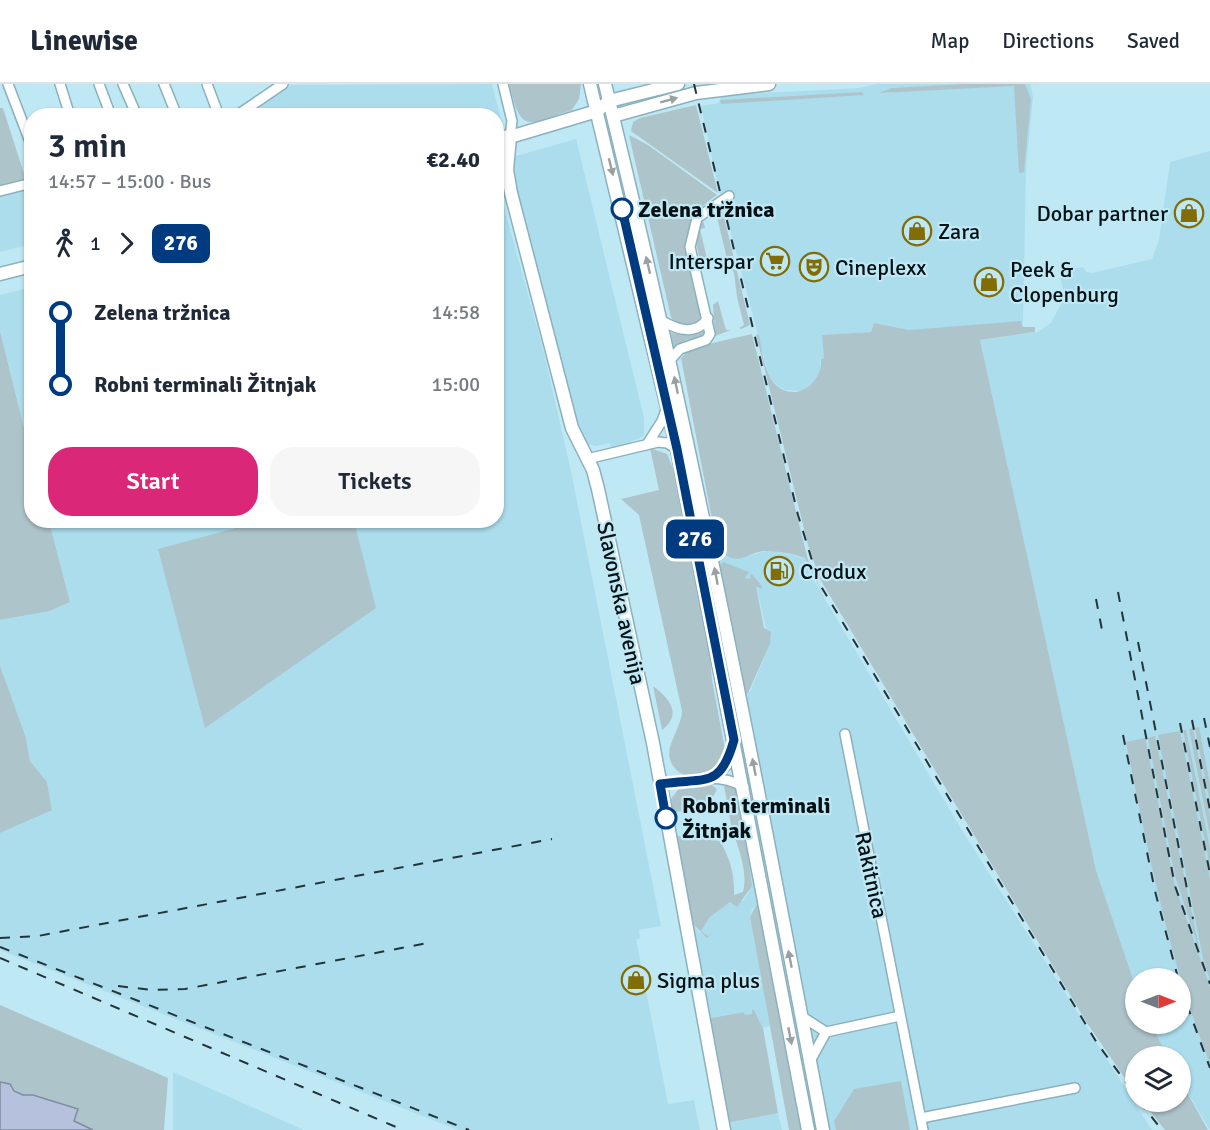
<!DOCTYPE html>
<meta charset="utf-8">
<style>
:root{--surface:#fff;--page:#f6f6f7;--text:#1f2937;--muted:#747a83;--line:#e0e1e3;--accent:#db2777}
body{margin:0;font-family:Signika,sans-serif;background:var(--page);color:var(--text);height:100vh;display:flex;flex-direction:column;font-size:22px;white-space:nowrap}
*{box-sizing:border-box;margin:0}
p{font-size:20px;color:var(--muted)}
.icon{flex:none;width:33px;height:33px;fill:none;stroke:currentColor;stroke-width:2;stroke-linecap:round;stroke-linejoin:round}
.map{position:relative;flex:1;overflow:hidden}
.sheet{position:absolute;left:24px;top:24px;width:480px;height:420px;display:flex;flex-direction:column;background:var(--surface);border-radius:24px;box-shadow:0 2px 4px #0004}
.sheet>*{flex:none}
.badge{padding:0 12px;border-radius:9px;font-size:21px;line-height:39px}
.needle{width:39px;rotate:90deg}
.buttons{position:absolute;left:1125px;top:884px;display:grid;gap:12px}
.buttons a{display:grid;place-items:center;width:66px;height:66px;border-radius:50%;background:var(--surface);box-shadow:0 2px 4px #0004;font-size:30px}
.map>.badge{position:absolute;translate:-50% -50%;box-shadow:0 0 0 3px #fff}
.legs{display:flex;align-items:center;gap:9px;height:66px;padding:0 24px;font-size:20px}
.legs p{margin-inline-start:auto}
.headline{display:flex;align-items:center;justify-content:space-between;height:102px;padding:0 24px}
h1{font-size:33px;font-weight:600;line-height:45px}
.button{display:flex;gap:12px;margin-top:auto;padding:12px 24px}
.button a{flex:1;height:69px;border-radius:24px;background:var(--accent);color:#fff;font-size:24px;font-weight:600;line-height:69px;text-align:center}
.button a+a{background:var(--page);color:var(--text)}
ul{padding:0 24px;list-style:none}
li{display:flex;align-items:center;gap:21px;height:72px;font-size:22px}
li i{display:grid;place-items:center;width:9px;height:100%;margin:0 8px;background:currentColor}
li i::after{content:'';width:15px;height:15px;margin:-8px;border:4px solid;border-radius:50%;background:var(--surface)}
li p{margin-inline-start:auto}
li:first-child i{background:linear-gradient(#0000 50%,currentColor 0)}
li:last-child i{background:linear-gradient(currentColor 50%,#0000 0)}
header{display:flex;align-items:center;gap:36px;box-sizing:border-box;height:84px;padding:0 30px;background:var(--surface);border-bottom:2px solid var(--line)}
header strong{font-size:28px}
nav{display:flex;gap:33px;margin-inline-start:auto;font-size:21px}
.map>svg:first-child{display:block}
</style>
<header>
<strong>Linewise</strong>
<nav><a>Map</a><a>Directions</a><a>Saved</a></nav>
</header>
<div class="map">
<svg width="1210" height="1046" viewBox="0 0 1210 1046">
<rect width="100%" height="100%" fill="#bfe8f5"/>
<g fill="#acdded">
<polygon points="492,0 502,39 497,40 496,32 247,31 291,1"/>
<polygon points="878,0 1030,0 1033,13 1026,85 1023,239 909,246 874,239 871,248 823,251 824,274 821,275 819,293 812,302 802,307 786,306 778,302 769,292 717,97 701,22 718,19 723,11 859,4"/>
<polygon points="576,55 644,334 644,352 632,357 629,361 612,365 609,359 596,362 584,360 511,87 516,72"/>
<polygon points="1210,67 1210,1046 1181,998 1180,972 1167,972 1151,939 1180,939 1180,894 1136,894 1135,901 1096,786 980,256 1038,248 1051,239 1063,216 1062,200 1058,187 1083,183 1087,188 1092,189 1152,175 1159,156 1170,78"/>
<polygon points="497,97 544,269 571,387 661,842 639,846 640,854 636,855 668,1020 694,1016 700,1046 458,1046 0,866 0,749 52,725 47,698 30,677 26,654 6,604 0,582 0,536 50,527 70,518 49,437 496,436"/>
<polygon points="31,103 31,160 0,168 0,110"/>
<polygon points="31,203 31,372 0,247 0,211"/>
<polygon points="717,461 721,468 749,472 769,466 805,474 809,488 963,748 1152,1046 829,1046 745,609 750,608 770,560 756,502 762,502 751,489 750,495 745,494 746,491 720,481"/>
<polygon points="740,713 761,822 756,821 752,825 750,833 770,942 763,944 754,926 752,930 745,931 744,928 711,934 710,947 691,838 699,848 708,852 701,847 710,833 731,817 743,817 750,806"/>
<polygon points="173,988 304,1046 173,1046"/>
<polygon points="778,1029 782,1046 729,1046 727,1039"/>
</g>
<g fill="#aec4cb">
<path d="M509,0H581L579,15L572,26C527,40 522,52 509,0Z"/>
<polygon points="963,0 1025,0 1031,15 1024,88 1019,89 1014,2 879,9 892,4"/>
<polygon points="862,8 864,11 721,20 720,16"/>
<polygon points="696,21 718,109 631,47 633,38 640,34"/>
<polygon points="0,24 3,24 26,96 0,103"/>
<path d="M629,51L648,61L717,111C669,141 692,186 702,231L697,238C687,242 677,245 671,233Z"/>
<polygon points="722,125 750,241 741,245 739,244 744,241 737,213 734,189 728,179 717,133 710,133 711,129"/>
<polygon points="703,136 705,144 700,145 707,175 700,176 695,154"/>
<polygon points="718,217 726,246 731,246 715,252 713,221"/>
<path d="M1021,237L1023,243H1035V248L980,256L1096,786L1135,901L1136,939H1151L1167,972H1136L1135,1009L1087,939L820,495L808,461L756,250L759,251C762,266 764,288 775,300C795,320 823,299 821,275L824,274L822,251L871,248L874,239L909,246Z"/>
<polygon points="706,245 703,252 686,256 674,265 671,249 690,251"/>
<polygon points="0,247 31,372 32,436 49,437 70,518 50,527 0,536"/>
<path d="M752,250L808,476L824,513L805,474C791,469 777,467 765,467C748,467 735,488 717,461L681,274L691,264Z"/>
<path d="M650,364L667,370L675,389L709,559L712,596L726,671L724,678L715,687L688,692L680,689C655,669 681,650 682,627L639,431L621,415L659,406Z"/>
<polygon points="266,436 354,437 376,524 205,644 158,465"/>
<polygon points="723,478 749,488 745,494 750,495 751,489 762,502 762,505 756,502 764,544 771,548 770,560 748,609 745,609 720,481"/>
<polygon points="0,582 26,654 30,677 47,698 52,726 0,749"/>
<path d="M653,602C669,614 683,630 662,646Z"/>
<polygon points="1199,643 1210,700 1210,719 1195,644"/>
<polygon points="1193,644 1210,732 1210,751 1189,645"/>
<polygon points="1183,646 1186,646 1210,764 1210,783"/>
<polygon points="1180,647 1210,795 1210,896 1203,874 1158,651"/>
<polygon points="1155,652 1200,868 1175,792 1148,654"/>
<path d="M1145,654L1175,802L1210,903V980C1169,876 1148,768 1126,658Z"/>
<polygon points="709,699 717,705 711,717 713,721 676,728 670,726 670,716 678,706"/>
<path d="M727,699L733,702L740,713L752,802L737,823L730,818L710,833L701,847L708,852L712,849L707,854L691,838L676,757L677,752L720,757C730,774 735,792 734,811L743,808C749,786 736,760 731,740C728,728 727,715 724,703Z"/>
<polygon points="756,821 760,821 802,1046 789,1046 750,833"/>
<polygon points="0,921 168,994 164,1046 93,1046 74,1037 78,1025 33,1011 23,1011 13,1007 10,1000 0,998"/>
<polygon points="752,926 754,926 763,944 778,1029 727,1039 710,947 711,934 744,928 745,931 752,930"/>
<polygon points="901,997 910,1046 836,1046 834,1037 854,1005"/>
<polygon points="1181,998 1208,1046 1165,1046 1142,1017 1180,1017"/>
</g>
<polygon fill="#b6c1dd" stroke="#808ca1" stroke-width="1.5" points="0,998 10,1000 14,1007 23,1011 33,1011 78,1025 74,1037 93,1046 0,1046"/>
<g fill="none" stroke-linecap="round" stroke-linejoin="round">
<g stroke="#8ab1bd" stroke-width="12">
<g id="street">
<polyline points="8,0 32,63"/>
<polyline points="60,0 70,32"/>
<polyline points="99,0 111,32"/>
<polyline points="123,0 137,32"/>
<polyline points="164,0 177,32"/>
<polyline points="207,0 219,32"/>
<polyline points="503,0 512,37 510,53"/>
<polyline points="236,32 283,0"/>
<polyline points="0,107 32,99"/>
<path d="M662,237C678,246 696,252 708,234"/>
<polyline points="671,275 680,265 706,256 710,250 690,163 697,134 729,112"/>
<polyline points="648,359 662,337 667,323"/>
<polyline points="587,375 658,358 667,359 677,365"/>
<polyline points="845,650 923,1046"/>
<polyline points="714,694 726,682 733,660"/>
<path d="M660,700C689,696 719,688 744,703"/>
<polyline points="801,932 826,948"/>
<polyline points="826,948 900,932"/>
<polyline points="810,977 826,948"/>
<polyline points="921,1034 1075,1004"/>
</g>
</g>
<g stroke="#8ab1bd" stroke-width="15">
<g id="secondary">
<polyline points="590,0 677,365 808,1046"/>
<path d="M605,0C690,346 757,696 823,1046"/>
<polyline points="613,32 696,9 769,0"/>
<polyline points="496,52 510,53 597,27 609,17 678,0"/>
<polyline points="510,53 507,86 511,109 572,344 593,386 598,405 653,659 724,1046"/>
<polyline points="496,65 510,53"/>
<polyline points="0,190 32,182"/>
</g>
</g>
<use href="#street" stroke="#fff" stroke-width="9"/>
<use href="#secondary" stroke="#fff" stroke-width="12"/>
<g stroke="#223439" stroke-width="2" stroke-dasharray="10 10" stroke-linecap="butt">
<polyline points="694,0 798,431 819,499 1097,959 1136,1012"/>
<polyline points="1118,508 1175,802 1210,900"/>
<polyline points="1096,515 1103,551"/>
<polyline points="1138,558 1193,835"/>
<polyline points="1204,634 1210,663"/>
<polyline points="1192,636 1210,726"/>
<polyline points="1180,639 1210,790"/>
<polyline points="1123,651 1155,807 1178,894"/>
<polyline points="0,854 38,852 552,755"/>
<polyline points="0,863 469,1046"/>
<polyline points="0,874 403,1046"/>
<polyline points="118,902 152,906 185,905 428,859"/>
<polyline points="1180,902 1210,984"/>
<polyline points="1139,1017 1162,1046"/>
</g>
</g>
<defs><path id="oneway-solid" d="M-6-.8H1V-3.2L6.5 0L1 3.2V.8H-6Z" transform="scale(1.5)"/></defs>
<g fill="#9a9fa1">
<use href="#oneway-solid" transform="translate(669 16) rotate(-15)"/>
<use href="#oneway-solid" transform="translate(611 83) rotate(76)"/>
<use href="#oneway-solid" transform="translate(648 181) rotate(-103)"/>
<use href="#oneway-solid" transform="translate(676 301) rotate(-102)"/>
<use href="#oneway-solid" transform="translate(716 492) rotate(-101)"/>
<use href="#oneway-solid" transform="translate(754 683) rotate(-101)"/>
<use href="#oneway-solid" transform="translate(790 875) rotate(-101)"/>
<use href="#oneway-solid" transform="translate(790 952) rotate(79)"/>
</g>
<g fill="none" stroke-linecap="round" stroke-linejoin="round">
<g stroke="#fff" stroke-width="14">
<path id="line-1" d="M622,125L677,365L734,656C720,706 706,693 660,700L666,734"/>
</g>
<use href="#line-1" stroke="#003b80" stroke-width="9"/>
</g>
<defs>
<g id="shop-ring" transform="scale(1.5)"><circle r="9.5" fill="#bfe8f5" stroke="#816c06" stroke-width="1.5"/><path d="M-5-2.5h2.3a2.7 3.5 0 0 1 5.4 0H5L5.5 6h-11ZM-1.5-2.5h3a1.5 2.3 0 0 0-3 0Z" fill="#816c06"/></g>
<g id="supermarket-ring" transform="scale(1.5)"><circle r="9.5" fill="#bfe8f5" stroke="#816c06" stroke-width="1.5"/><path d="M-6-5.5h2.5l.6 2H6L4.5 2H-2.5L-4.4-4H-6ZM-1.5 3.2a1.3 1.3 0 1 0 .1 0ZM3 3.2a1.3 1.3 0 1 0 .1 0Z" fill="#816c06"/></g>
<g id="theatre-ring" transform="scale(1.5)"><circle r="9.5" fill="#bfe8f5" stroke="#816c06" stroke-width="1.5"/><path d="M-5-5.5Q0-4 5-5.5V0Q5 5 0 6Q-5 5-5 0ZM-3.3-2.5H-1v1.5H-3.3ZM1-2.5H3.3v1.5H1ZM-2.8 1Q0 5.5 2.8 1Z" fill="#816c06"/></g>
<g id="fuel-ring" transform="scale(1.5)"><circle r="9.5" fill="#bfe8f5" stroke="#816c06" stroke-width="1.5"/><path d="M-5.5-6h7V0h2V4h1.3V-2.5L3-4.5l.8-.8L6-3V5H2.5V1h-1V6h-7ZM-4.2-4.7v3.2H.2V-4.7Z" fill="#816c06"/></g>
</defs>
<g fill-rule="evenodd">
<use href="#shop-ring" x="1189" y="129"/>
<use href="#shop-ring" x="917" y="147"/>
<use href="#supermarket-ring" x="775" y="177"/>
<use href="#theatre-ring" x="814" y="183"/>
<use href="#shop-ring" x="989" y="198"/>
<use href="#fuel-ring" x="779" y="487"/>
<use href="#shop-ring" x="636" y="896"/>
</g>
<g fill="#fff" stroke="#003b80" stroke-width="3">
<circle cx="622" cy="125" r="10"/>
<circle cx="666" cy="734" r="10"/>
</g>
<g text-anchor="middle" stroke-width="4.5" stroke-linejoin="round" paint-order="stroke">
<g font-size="22" font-weight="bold" fill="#031014" stroke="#bfe8f5" text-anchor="start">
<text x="638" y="133">Zelena tržnica</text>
<text x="682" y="729">Robni terminali<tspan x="682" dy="25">Žitnjak</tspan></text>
</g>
<g font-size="22" fill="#031014" stroke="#bfe8f5" text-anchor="start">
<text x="1168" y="137" text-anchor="end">Dobar partner</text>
<text x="938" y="155">Zara</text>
<text x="754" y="185" text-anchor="end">Interspar</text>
<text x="835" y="191">Cineplexx</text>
<text x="1010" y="193">Peek &amp;<tspan x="1010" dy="25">Clopenburg</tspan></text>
<text x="800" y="495">Crodux</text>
<text x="657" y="904">Sigma plus</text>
</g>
<g font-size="22" fill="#031014" stroke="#bfe8f5">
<text transform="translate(622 519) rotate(78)" y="8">Slavonska avenija</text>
<text transform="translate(872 791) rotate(78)" y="8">Rakitnica</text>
</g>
</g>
</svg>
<div class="buttons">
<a><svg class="needle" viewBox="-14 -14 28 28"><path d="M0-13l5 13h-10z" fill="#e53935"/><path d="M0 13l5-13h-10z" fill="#747a83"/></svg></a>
<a><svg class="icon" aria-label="layers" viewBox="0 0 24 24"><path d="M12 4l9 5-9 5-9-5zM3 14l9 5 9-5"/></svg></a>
</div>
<b class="badge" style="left:695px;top:455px;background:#003b80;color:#fff">276</b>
<section class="sheet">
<div class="headline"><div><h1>3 min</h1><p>14:57 – 15:00 · Bus</p></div><b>€2.40</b></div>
<div class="legs"><svg class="icon" aria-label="walk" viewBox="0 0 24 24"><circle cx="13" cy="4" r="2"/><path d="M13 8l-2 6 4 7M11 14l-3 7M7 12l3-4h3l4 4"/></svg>1<svg class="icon" aria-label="forward" viewBox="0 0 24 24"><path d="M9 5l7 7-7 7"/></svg><b class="badge" style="background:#003b80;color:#fff">276</b></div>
<ul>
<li><i style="color:#003b80"></i><b>Zelena tržnica</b><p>14:58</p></li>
<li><i style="color:#003b80"></i><b>Robni terminali Žitnjak</b><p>15:00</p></li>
</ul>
<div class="button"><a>Start</a><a>Tickets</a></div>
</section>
</div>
